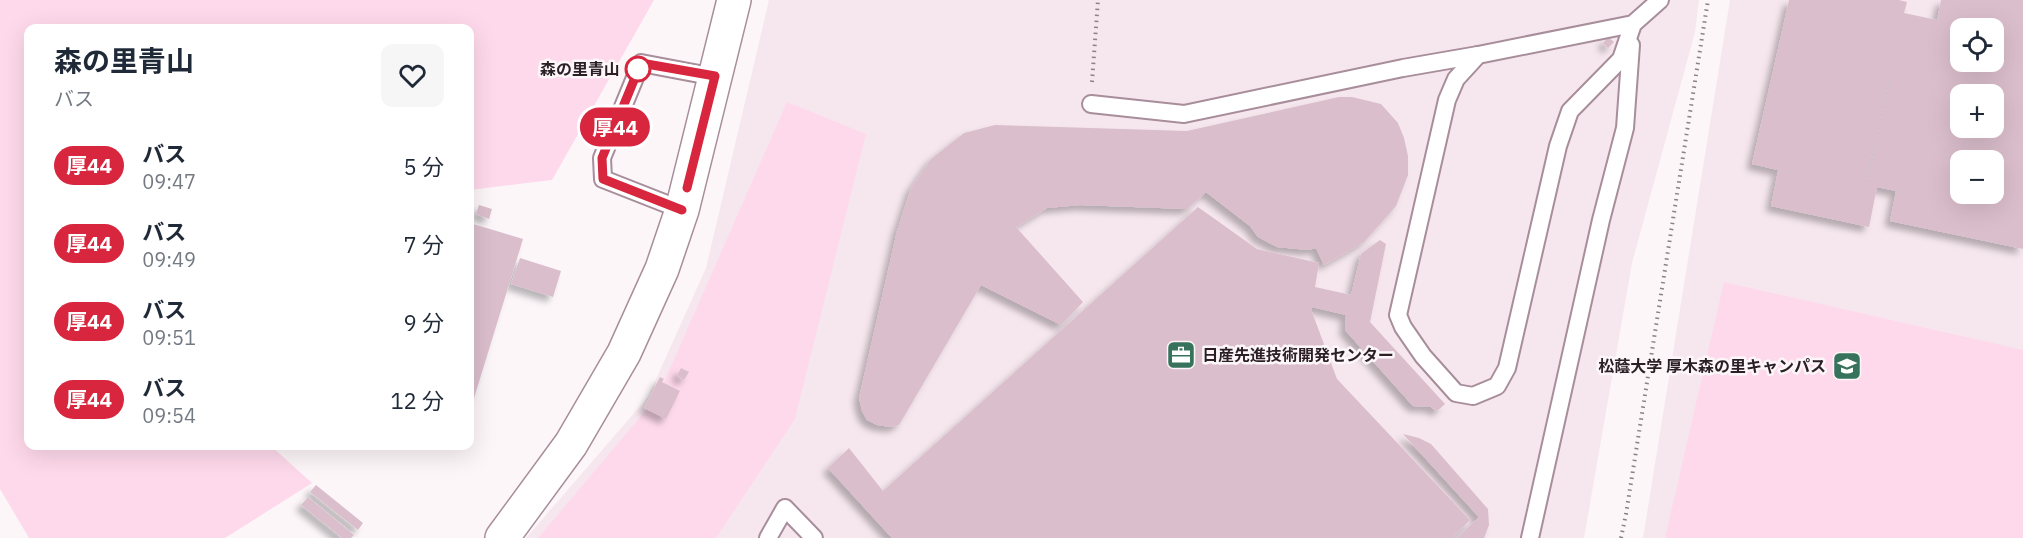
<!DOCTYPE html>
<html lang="ja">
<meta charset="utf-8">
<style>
:root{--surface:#fff;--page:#f6f6f7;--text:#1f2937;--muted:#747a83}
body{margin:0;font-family:"IBM Plex Sans","Noto Sans JP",sans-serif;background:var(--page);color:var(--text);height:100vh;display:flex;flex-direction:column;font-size:22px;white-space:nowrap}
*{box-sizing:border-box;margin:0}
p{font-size:20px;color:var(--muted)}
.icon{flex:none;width:33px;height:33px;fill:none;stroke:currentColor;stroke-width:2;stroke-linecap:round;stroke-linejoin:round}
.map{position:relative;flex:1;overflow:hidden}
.details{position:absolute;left:24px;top:24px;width:450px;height:426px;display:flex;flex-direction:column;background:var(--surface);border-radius:12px;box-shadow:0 6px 24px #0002}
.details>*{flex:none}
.badge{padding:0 12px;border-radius:20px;font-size:21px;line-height:39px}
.tools{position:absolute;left:1950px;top:18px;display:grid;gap:12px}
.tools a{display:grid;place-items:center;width:54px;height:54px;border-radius:12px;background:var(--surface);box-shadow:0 6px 24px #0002;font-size:30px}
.map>.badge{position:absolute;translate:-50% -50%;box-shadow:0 0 0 3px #fff}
.round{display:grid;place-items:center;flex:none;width:63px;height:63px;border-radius:12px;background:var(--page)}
.overview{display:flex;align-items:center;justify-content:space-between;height:102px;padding:0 30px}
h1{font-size:28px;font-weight:700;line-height:45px}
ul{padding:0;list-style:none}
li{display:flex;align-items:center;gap:18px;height:78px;padding:0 30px}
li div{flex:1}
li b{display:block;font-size:22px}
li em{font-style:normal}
li .badge{min-width:66px;font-weight:700;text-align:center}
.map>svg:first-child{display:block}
</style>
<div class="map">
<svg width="2023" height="538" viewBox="0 0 2023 538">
<defs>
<filter id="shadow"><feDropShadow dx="-5.5" dy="5.5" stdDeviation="3" flood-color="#0004"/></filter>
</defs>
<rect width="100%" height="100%" fill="#fcf6f9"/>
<g fill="#f6e7ee" fill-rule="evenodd">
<polygon points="769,0 1699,0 1695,32 1632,263 1584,538 526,538 648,397 706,268"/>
<path d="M1730,0H2023V538H1643ZM1960,28H1994V62H1960ZM1960,94H1994V128H1960ZM1960,160H1994V194H1960Z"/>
</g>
<g fill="#fed9eb">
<polygon points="0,0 654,0 552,180 470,190 470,28 28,28 28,446 271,446 312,483 225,538 29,538 0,489"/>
<polygon points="787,102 866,134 795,419 716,538 538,538 658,396"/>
<polygon points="1724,282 2023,350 2023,538 1665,538"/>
</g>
<g fill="#dbbecc" fill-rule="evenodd" filter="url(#shadow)">
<path d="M1789,0H1899L1907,2L1904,13L1937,20L1941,0H2023V249L1890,221L1896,191L1877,187L1869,227L1771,206L1778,171L1829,182L1752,164ZM1960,28H1994V62H1960ZM1889,80H1890L1865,190H1864ZM1960,94H1994V128H1960ZM1960,160H1994V194H1960Z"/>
<polygon points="1608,37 1614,42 1608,48 1603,43"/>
<polygon points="1339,97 1352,97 1381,104 1398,123 1404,138 1408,156 1408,175 1396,206 1364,242 1324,265 1316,248 1308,250 1277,247 1258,237 1250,226 1206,192 1187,209 1080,205 1047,208 1016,227 1083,302 1061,325 981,285 899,425 891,427 877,425 867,420 862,411 859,398 897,231 911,188 931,159 964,133 995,125 1187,131"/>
<polygon points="479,205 492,209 489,219 476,214"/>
<polygon points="1198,207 1257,249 1319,263 1315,287 1351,295 1361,254 1380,240 1386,244 1370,322 1445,404 1437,411 1431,407 1413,406 1345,330 1346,315 1312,307 1312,312 1337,379 1470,520 1452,538 892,538 828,468 849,448 883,491"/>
<polygon points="470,223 523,239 470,411"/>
<polygon points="520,258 561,271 553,297 511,284"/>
<polygon points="681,368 689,372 684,380 677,376"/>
<polygon points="660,377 664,379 662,382 680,391 666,419 644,408"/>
<polygon points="1403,434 1419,438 1431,444 1488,509 1489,525 1484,538 1457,538 1479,517"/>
<polygon points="316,485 363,523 358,530 310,492"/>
<polygon points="308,497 354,535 351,538 342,538 301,505"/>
</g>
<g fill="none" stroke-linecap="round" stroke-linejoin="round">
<g stroke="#a88d9b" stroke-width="20">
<g id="service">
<polyline points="1633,24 1621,59 1570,111 1558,146 1507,368 1497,386 1473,396 1456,393 1423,356 1403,327 1398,315 1447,100 1456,79 1478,55 1633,24 1660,0"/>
<polyline points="1091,104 1184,114 1403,68 1478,55"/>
<polyline points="682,210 603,179 602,158 641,63 715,77"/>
<polyline points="768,538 785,508 814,538"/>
<polyline points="1530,538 1601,220 1625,128 1631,45"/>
</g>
</g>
<g stroke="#a88d9b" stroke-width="36">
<polyline id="tertiary" points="502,538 571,444 624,353 662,269 682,210 734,0"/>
</g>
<g stroke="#8b8287" stroke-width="4" stroke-dasharray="1.5 4.5" stroke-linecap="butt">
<polyline points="1092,82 1098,0"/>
<polyline points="1621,538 1626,514 1708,0"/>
</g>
<use href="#service" stroke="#fff" stroke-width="16"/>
<use href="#tertiary" stroke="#fff" stroke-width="33"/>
</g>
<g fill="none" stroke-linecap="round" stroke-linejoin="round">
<g stroke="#fff" stroke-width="14">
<polyline id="line" points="682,210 603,179 602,158 641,63 715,76 687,188"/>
</g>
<use href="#line" stroke="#d7263d" stroke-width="9"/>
</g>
<defs>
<g id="office-square" transform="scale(1.5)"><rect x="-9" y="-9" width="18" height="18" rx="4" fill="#37725c" stroke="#fcf6f9"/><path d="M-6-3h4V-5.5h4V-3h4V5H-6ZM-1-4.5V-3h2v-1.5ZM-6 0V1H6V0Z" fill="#fff"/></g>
<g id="university-square" transform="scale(1.5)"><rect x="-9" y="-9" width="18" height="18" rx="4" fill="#37725c" stroke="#fcf6f9"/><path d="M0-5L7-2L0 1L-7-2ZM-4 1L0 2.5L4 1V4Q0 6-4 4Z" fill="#fff"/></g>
</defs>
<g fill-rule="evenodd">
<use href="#office-square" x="1181" y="355"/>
<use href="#university-square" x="1847" y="366"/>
</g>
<circle fill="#fff" stroke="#d7263d" stroke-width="3" cx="638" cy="69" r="12"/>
<g text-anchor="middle" stroke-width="5" stroke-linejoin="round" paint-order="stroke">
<g font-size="16" font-weight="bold" fill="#291f24" stroke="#fcf6f9" text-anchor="end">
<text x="620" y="75">森の里青山</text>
</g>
<g font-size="16" font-weight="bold" fill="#291f24" stroke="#fcf6f9" text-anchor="start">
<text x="1202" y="361">日産先進技術開発センター</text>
<text x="1826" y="372" text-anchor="end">松蔭大学 厚木森の里キャンパス</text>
</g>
</g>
</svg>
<div class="tools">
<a><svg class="icon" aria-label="locate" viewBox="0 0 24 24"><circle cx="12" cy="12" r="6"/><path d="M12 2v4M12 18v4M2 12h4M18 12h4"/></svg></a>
<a>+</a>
<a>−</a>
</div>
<b class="badge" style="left:615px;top:127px;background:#d7263d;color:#fff">厚44</b>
<section class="details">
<div class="overview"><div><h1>森の里青山</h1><p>バス</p></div><a class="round"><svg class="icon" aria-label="heart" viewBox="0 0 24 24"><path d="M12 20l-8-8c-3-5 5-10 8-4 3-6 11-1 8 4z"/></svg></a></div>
<ul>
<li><span class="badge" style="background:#d7263d;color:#fff">厚44</span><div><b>バス</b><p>09:47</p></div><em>5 分</em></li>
<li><span class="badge" style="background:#d7263d;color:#fff">厚44</span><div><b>バス</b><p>09:49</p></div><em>7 分</em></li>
<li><span class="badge" style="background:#d7263d;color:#fff">厚44</span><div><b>バス</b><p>09:51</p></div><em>9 分</em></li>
<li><span class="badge" style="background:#d7263d;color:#fff">厚44</span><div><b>バス</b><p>09:54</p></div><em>12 分</em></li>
</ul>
</section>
</div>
